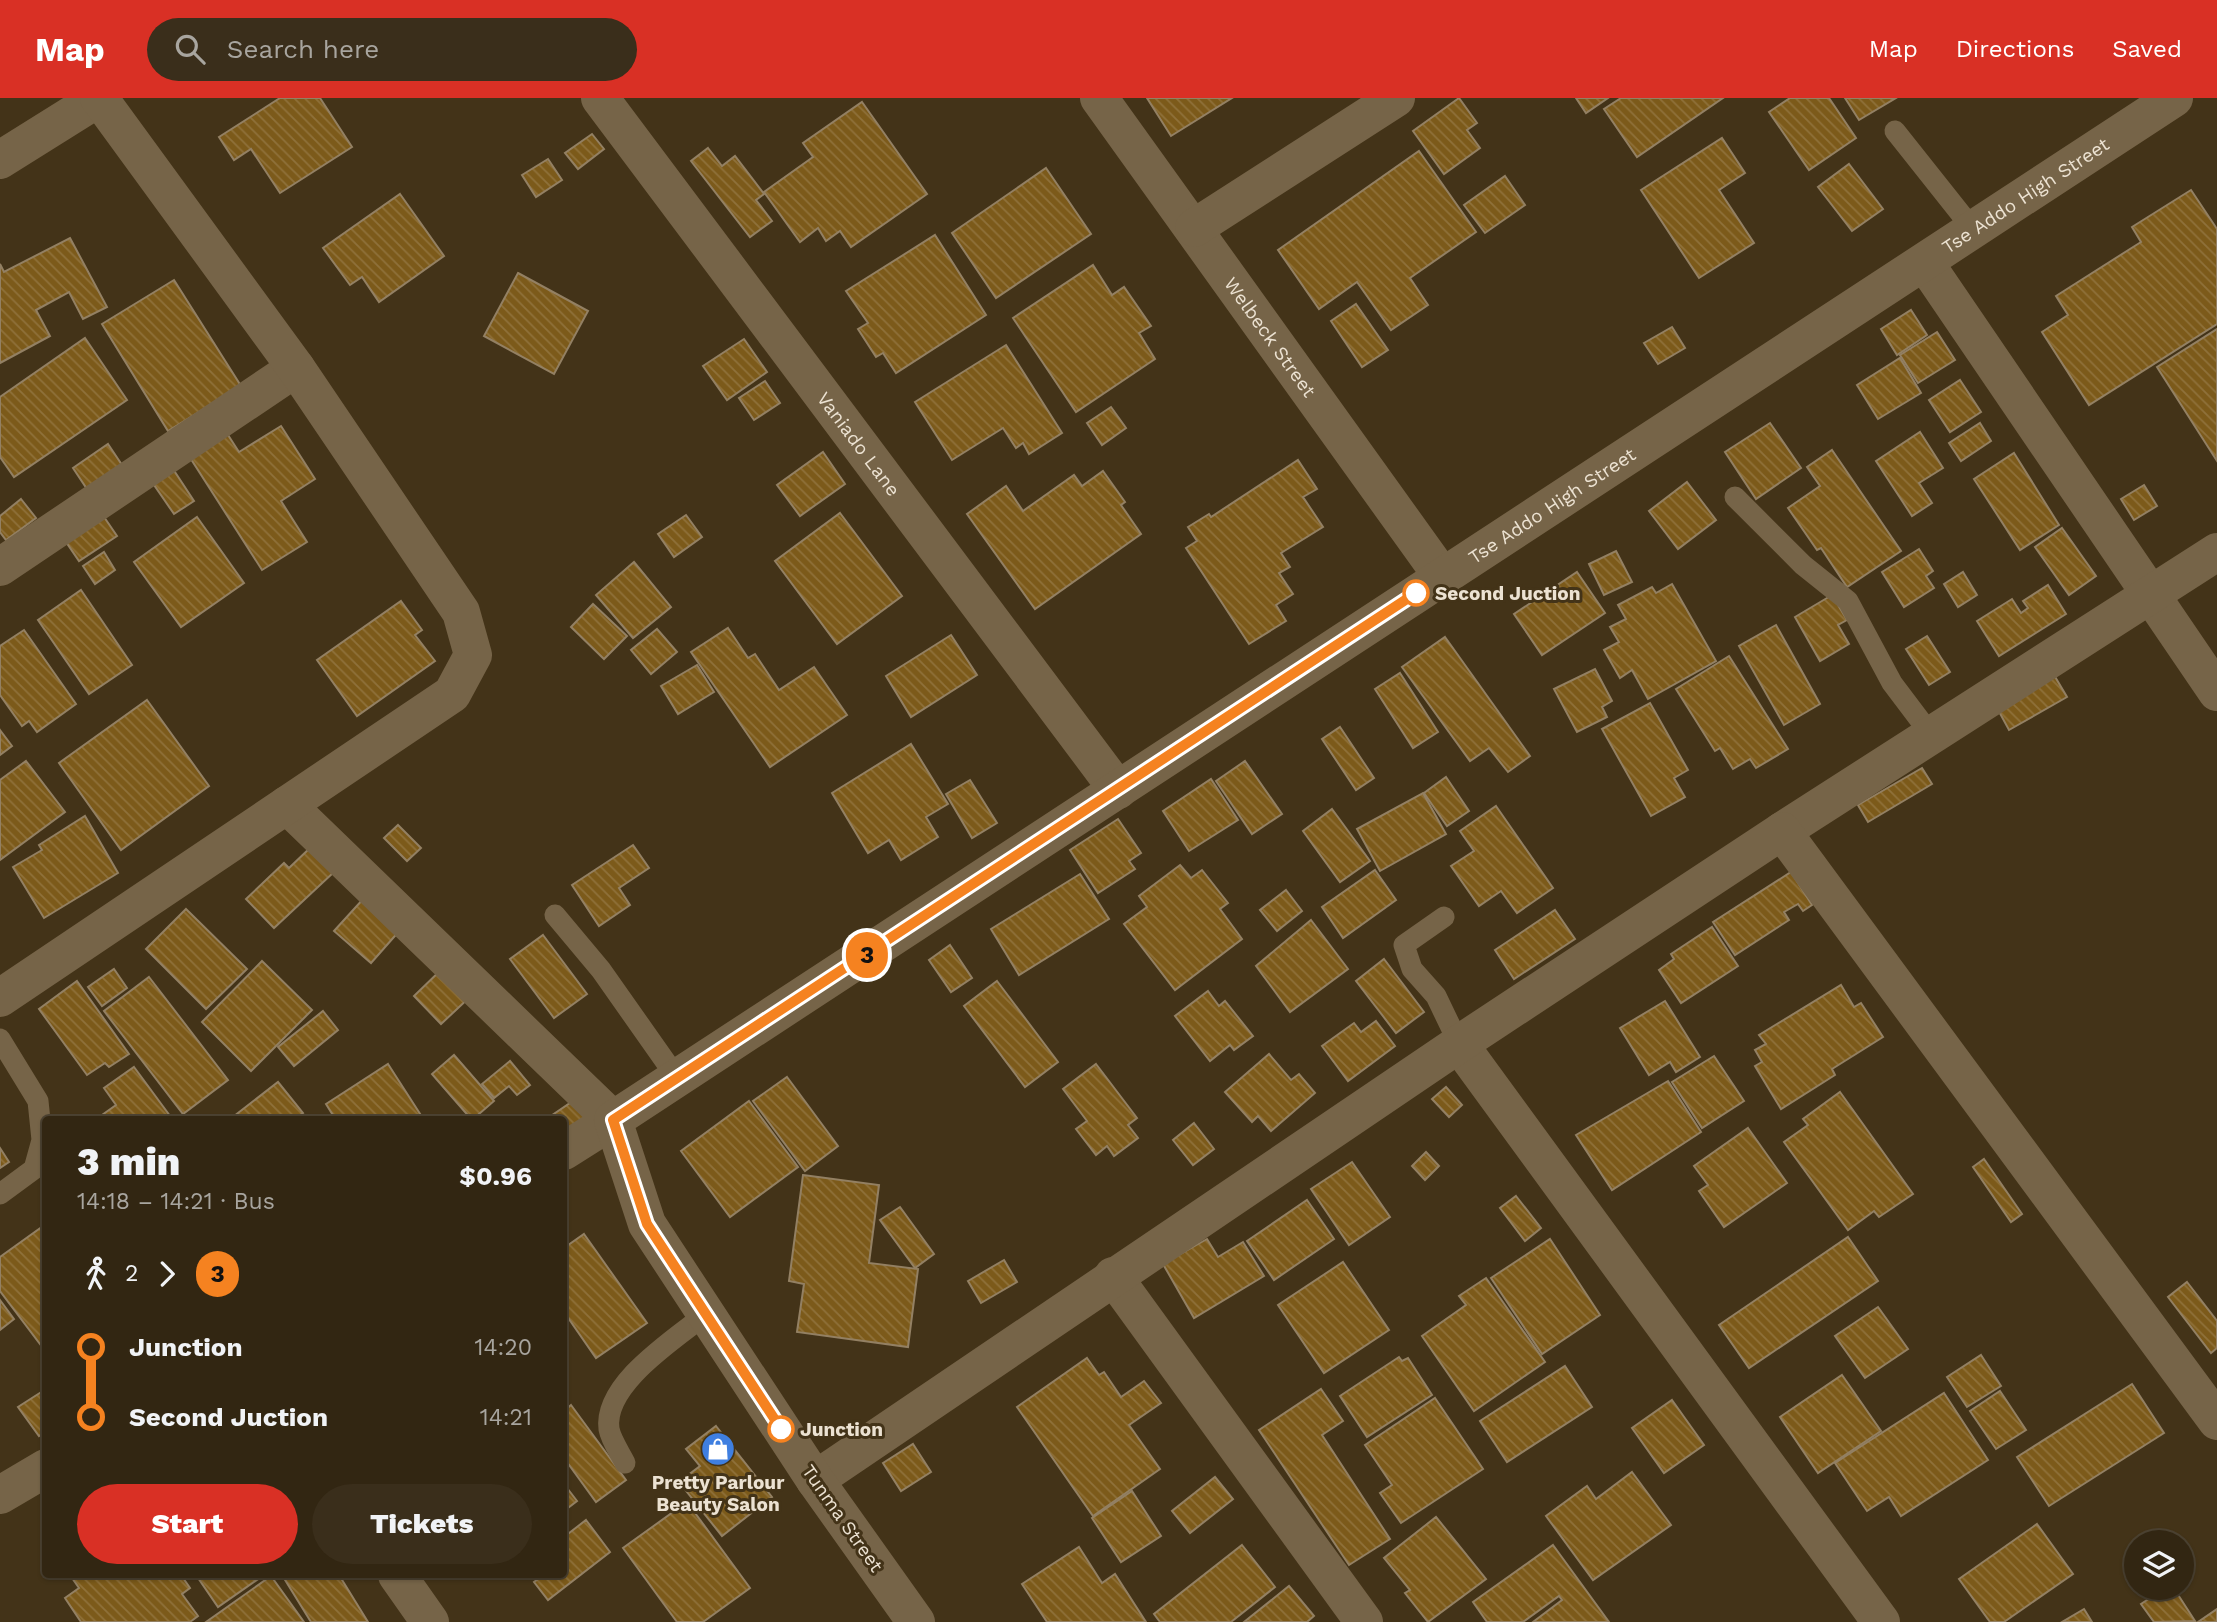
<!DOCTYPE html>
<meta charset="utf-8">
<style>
:root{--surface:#322612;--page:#3a2e1b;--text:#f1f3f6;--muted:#a8a59f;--line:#4d4332;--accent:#d93025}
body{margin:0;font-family:"Work Sans",sans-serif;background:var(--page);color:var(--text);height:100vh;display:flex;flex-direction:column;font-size:26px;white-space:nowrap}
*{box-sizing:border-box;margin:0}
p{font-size:23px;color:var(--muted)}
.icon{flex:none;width:38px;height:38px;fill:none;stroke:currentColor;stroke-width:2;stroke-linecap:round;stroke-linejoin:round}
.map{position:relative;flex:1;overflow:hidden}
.panel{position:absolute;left:42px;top:1018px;width:525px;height:462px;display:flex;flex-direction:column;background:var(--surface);border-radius:7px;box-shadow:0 2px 5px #0004,0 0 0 2px var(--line)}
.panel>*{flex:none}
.badge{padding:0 14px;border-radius:23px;font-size:24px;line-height:46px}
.tools{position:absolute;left:2124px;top:1432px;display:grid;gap:14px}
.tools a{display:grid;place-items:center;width:70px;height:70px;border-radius:50%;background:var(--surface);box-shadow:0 2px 5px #0004,0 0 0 2px var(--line);font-size:35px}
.map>.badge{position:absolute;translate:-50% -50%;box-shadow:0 0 0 4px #fff}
.legs{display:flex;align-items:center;gap:10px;height:77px;padding:0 35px;font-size:23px}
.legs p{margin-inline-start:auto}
.summary{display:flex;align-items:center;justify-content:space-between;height:119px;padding:0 35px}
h1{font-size:38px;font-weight:800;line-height:52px}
.cta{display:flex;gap:14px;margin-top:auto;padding:14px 35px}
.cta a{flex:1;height:80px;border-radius:42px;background:var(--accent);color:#fff;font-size:28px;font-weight:800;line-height:80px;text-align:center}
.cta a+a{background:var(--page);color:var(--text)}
ul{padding:0 35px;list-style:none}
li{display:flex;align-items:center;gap:24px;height:70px;font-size:26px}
li i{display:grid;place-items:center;width:10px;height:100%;margin:0 9px;background:currentColor}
li i::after{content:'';width:18px;height:18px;margin:-9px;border:5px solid;border-radius:50%;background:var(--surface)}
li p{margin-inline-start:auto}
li:first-child i{background:linear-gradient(#0000 50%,currentColor 0)}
li:last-child i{background:linear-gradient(currentColor 50%,#0000 0)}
header{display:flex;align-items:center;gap:42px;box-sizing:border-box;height:98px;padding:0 35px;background:var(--accent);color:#fff}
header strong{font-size:33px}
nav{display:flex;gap:38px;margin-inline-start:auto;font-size:24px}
.search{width:490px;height:63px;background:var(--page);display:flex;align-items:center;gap:18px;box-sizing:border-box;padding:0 24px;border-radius:38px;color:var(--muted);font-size:26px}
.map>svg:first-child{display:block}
</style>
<header>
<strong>Map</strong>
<div class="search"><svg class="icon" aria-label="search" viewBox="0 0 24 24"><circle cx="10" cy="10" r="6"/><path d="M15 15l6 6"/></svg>Search here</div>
<nav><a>Map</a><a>Directions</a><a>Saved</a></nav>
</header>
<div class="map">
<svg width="2217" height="1524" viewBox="0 0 2217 1524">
<defs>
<pattern id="building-back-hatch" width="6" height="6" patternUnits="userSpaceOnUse" patternTransform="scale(1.75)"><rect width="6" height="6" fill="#7c5a1a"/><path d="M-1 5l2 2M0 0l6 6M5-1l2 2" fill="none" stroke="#8f713a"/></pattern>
</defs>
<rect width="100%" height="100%" fill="#433318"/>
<g fill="url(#building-back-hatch)" stroke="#938063" stroke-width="2">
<polygon points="280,0 320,0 352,49 280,95 251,51 234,62 219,39"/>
<polygon points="1147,0 1232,0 1171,38"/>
<polygon points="1459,0 1477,25 1467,32 1480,50 1444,76 1413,33"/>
<polygon points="1576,0 1608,0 1586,15"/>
<polygon points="1621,0 1723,0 1637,59 1604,11"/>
<polygon points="1790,0 1829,0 1856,40 1809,72 1769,14"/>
<polygon points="1845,0 1896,0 1859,22"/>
<polygon points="862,4 927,96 851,149 840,133 826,143 818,130 800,144 764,94 813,59 803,45"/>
<polygon points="592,36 604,51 578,71 565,55"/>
<polygon points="1722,40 1745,75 1719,92 1754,145 1699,180 1641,92"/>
<polygon points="708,50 722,68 735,58 764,96 756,102 772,123 750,139 691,63"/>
<polygon points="1419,53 1476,134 1410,180 1428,207 1391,232 1357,184 1319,211 1278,152"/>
<polygon points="548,61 562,82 536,99 522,77"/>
<polygon points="1849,66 1883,111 1852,133 1818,89"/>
<polygon points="1046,70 1091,136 996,200 952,135"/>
<polygon points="1505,78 1525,107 1485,135 1464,107"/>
<polygon points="2191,92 2217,131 2217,226 2089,307 2042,234 2068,217 2056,198 2141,144 2132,129"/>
<polygon points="400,96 444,158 379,204 362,179 350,187 323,150"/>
<polygon points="935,137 986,217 896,275 883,255 876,259 858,231 868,225 846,193"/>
<polygon points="70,140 107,209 83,221 69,194 36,212 50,238 0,265 0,166 4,174"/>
<polygon points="1093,167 1112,197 1124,189 1151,228 1139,235 1155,261 1076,314 1013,220"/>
<polygon points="518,175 588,213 554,276 484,238"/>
<polygon points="174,182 241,288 168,333 102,226"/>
<polygon points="1356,206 1388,252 1362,269 1331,223"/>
<polygon points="1911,212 1927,237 1897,257 1881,231"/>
<polygon points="1672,229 1685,250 1658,266 1644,245"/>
<polygon points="2217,231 2217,363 2157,269"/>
<polygon points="1937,234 1955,262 1918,285 1900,257"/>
<polygon points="85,240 127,302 14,379 0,359 0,299"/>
<polygon points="744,241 767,274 727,302 703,268"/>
<polygon points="1006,247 1062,335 1029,356 1023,345 1016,350 1003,330 952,362 915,304"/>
<polygon points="1900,260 1921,295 1878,321 1857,287"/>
<polygon points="1960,282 1981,314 1950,334 1929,302"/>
<polygon points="765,283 780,305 754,322 739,300"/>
<polygon points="1111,309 1126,330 1102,347 1087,325"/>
<polygon points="1770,325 1801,370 1756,401 1725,354"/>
<polygon points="1980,325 1991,343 1961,363 1949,345"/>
<polygon points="281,328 315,381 281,403 307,444 262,472 189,358 226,334 239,354"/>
<polygon points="1920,334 1943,370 1919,385 1932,405 1912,418 1876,363"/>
<polygon points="108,346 122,367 87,391 73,370"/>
<polygon points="1832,352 1901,453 1847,489 1821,450 1817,452 1788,410 1820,388 1807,369"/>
<polygon points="823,354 845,386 800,418 777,387"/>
<polygon points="2014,355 2059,427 2020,452 1974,381"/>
<polygon points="1298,362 1317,391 1303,399 1323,429 1281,455 1290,469 1279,475 1293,496 1276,507 1286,523 1249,546 1186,450 1197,443 1188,429 1209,416 1211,419"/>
<polygon points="173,371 194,403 174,416 152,384"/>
<polygon points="1103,373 1125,404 1121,407 1141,436 1035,511 967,416 1006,388 1023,413 1074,377 1082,388"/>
<polygon points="1687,384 1716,422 1678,451 1649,413"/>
<polygon points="2144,387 2157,408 2134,422 2121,401"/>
<polygon points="21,401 36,420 6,442 0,434 0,418"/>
<polygon points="840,415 902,498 837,546 775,463"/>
<polygon points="102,416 117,438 79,463 64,441"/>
<polygon points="686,417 702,439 674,459 658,436"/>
<polygon points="197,419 244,485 181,529 134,464"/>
<polygon points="2062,430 2096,478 2069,497 2035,449"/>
<polygon points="1919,451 1933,473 1926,478 1934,490 1904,509 1882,474"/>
<polygon points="1616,453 1632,484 1604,497 1589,466"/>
<polygon points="104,454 115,472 95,486 83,468"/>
<polygon points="634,464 671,509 633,540 596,497"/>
<polygon points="1577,474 1605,515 1542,557 1514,516"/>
<polygon points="1963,474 1977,497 1958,509 1944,486"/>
<polygon points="1672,486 1716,563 1648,601 1632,572 1620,580 1604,552 1619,544 1610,529 1626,521 1618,507 1652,489 1656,495"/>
<polygon points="2048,487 2066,516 1999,558 1977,523 2012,501 2021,515 2028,510 2023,503"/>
<polygon points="81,492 132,567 89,596 38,522"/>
<polygon points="1832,497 1847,522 1838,527 1849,546 1820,563 1795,519"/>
<polygon points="401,503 422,532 415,537 435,563 357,618 317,562"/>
<polygon points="593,506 627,538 604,561 571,529"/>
<polygon points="1776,527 1820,606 1784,627 1739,548"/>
<polygon points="728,530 748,560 755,556 779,592 814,569 847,617 770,669 691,554"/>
<polygon points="657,531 677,554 651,576 631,552"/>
<polygon points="24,532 76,606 37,634 29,623 22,628 0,597 0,548"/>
<polygon points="951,537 977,577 911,619 886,578"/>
<polygon points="1927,538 1950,574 1929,587 1906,551"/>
<polygon points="1445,539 1530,658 1508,674 1489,650 1470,663 1402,569"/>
<polygon points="1729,558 1788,651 1756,670 1750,661 1733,671 1720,650 1715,653 1676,591"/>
<polygon points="697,567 714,594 678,616 661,588"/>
<polygon points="1595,571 1612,603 1602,609 1607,619 1577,634 1554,591"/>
<polygon points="1400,575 1438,634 1413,650 1375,591"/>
<polygon points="2054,577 2067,599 2009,632 1997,610"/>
<polygon points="147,602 209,688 121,752 59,665"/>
<polygon points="1650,605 1688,672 1674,680 1685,699 1651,718 1602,631"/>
<polygon points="1340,629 1374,680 1356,692 1322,641"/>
<polygon points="0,632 12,648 0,657"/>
<polygon points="911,646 948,706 926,719 938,739 901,762 889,742 868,755 832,695"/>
<polygon points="26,663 65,714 0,762 0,682"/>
<polygon points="1245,663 1282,716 1252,736 1216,683"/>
<polygon points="1922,670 1932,686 1868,724 1858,707"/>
<polygon points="1446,679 1469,713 1447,728 1424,695"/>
<polygon points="1211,681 1238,722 1189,753 1163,713"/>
<polygon points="970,682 997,725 972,740 946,696"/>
<polygon points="1423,695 1446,736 1380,773 1357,731"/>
<polygon points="1496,708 1553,790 1517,815 1501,793 1479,808 1451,768 1474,753 1460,733"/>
<polygon points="1332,711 1370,763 1340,784 1303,733"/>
<polygon points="85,718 118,775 44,820 13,769 42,752 39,747"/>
<polygon points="1118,721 1141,755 1129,763 1135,771 1098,795 1070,752"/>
<polygon points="398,727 421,750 407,763 384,740"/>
<polygon points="633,747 649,770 619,790 630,807 599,828 572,787"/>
<polygon points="310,750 334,774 274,830 246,801 284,765 289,770"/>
<polygon points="1180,767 1191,780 1202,772 1228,805 1220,811 1242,841 1175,892 1124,826 1147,809 1139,798"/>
<polygon points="1375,772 1396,802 1343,840 1322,809"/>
<polygon points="1791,774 1812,807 1803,813 1798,806 1784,814 1789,822 1735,857 1713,824"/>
<polygon points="1080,776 1109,821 1019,877 991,831"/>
<polygon points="1286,792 1302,813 1277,833 1260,812"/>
<polygon points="365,799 401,831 371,865 334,833"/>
<polygon points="186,811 247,871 206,911 146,851"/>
<polygon points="1555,812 1575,841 1514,881 1495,852"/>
<polygon points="1311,822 1348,871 1290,914 1256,868"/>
<polygon points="1712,829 1738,868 1681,905 1659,872 1674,861 1671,856"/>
<polygon points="543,837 587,896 554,920 510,861"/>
<polygon points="950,847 972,880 951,894 929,862"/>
<polygon points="1384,861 1424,914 1396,935 1356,883"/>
<polygon points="262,863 312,912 251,973 202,924"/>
<polygon points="444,869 472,897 441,926 414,898"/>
<polygon points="114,871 127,890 102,908 88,889"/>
<polygon points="149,879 228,982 183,1016 104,913"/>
<polygon points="77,883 129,956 109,969 105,965 87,977 39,911"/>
<polygon points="997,883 1058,964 1025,989 964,908"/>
<polygon points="1841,887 1854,909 1861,905 1883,939 1832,971 1835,977 1781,1011 1755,968 1762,964 1755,952 1766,946 1759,937"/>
<polygon points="1208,893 1219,908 1225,903 1253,938 1234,952 1230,947 1210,963 1175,918"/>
<polygon points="1665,903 1700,959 1676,974 1670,964 1649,977 1620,930"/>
<polygon points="323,913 338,932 294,968 278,949"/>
<polygon points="1376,923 1395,948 1348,983 1322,948 1354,925 1361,934"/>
<polygon points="1269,956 1291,982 1299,976 1315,995 1271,1033 1258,1018 1252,1024 1225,994"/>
<polygon points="454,957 494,1003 472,1022 432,976"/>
<polygon points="1714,958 1744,1003 1702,1030 1672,984"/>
<polygon points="510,963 530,987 517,997 509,988 494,1000 482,986"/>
<polygon points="388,966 424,1022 336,1022 326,1006"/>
<polygon points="1096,966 1137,1020 1128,1027 1138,1040 1114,1058 1107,1048 1096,1057 1076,1031 1087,1023 1063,991"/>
<polygon points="134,969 173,1022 95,1022 116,1007 104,990"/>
<polygon points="787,979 838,1048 805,1073 753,1003"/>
<polygon points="1668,983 1701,1034 1612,1092 1576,1037"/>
<polygon points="278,984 303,1015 293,1022 229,1022"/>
<polygon points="1446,989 1462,1007 1449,1019 1432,1001"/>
<polygon points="1840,994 1913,1096 1879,1119 1874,1113 1848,1132 1784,1044 1808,1027 1803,1021"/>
<polygon points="573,1003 585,1020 564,1035 564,1022 545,1022"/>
<polygon points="749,1003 798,1069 730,1119 681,1053"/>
<polygon points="1194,1025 1214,1051 1193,1067 1173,1042"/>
<polygon points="1748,1030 1787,1085 1724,1129 1699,1093 1708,1087 1694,1068"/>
<polygon points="0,1050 9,1064 0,1070"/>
<polygon points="1426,1054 1439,1068 1425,1082 1412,1068"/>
<polygon points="1984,1061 2022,1116 2011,1124 1973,1069"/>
<polygon points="1352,1064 1390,1119 1349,1147 1311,1091"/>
<polygon points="803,1077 879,1087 869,1165 918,1171 908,1249 797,1234 804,1186 789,1183"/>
<polygon points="1516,1098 1541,1130 1525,1143 1500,1110"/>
<polygon points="1307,1102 1334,1141 1274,1182 1247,1143"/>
<polygon points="900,1109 934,1156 915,1170 880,1122"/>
<polygon points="46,1126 46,1254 0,1193 0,1159"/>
<polygon points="584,1136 647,1225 596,1260 564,1214 564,1150"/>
<polygon points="1848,1139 1878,1183 1749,1270 1719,1227"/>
<polygon points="1207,1141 1218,1159 1243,1144 1264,1178 1194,1220 1163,1166"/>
<polygon points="1550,1141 1600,1217 1542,1256 1491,1180"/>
<polygon points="1004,1162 1017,1184 981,1205 968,1183"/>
<polygon points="1343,1164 1389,1232 1324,1275 1278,1207"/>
<polygon points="1486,1180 1545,1264 1474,1313 1422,1238 1466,1207 1459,1198"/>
<polygon points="2187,1184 2217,1223 2217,1250 2211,1255 2168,1199"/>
<polygon points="0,1202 14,1221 0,1232"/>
<polygon points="1878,1209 1908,1251 1865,1280 1835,1238"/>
<polygon points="1981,1257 2001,1288 1967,1309 1947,1279"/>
<polygon points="1399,1259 1402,1263 1408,1260 1432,1297 1367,1339 1340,1298"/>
<polygon points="1087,1260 1099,1277 1104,1274 1121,1299 1144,1283 1161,1305 1129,1327 1160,1371 1093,1418 1017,1309"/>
<polygon points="1565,1268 1592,1309 1507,1364 1480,1323"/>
<polygon points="1842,1277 1881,1333 1818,1375 1780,1319"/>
<polygon points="2132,1286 2164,1335 2049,1408 2017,1359"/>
<polygon points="46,1291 46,1333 39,1338 18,1309"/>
<polygon points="1321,1291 1343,1323 1322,1337 1390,1441 1349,1467 1259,1332"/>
<polygon points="2000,1293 2026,1332 1996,1351 1970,1313"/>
<polygon points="1944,1295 1988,1362 1901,1418 1889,1399 1867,1413 1835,1365"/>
<polygon points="1435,1300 1483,1371 1401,1425 1380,1395 1392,1387 1365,1347"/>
<polygon points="1672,1302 1704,1347 1664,1375 1632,1330"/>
<polygon points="571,1307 626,1382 596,1404 564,1360 564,1313"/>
<polygon points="716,1328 772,1399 722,1438 679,1384 700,1368 686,1351"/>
<polygon points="913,1346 931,1374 901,1393 883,1365"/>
<polygon points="1632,1374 1671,1427 1593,1482 1546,1418 1587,1388 1596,1401"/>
<polygon points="1215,1379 1233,1401 1190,1435 1172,1413"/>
<polygon points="564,1386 577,1403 564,1413"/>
<polygon points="1132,1393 1161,1438 1121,1464 1092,1420"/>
<polygon points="687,1404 750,1490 703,1524 677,1524 623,1450"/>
<polygon points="1436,1419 1486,1481 1428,1524 1405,1495 1410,1492 1384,1460"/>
<polygon points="586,1422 610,1454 548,1502 534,1484 544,1477 564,1477 564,1439"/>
<polygon points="2037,1426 2073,1476 2004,1524 1990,1524 1959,1481"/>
<polygon points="1242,1447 1275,1489 1231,1524 1160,1524 1154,1516"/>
<polygon points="1553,1447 1609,1524 1533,1524 1562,1502 1559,1498 1523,1524 1487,1524 1473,1504"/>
<polygon points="1079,1449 1102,1485 1115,1476 1146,1524 1047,1524 1022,1486"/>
<polygon points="70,1477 181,1477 190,1490 182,1496 198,1518 190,1524 81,1524 65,1500 79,1490"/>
<polygon points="196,1477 264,1477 218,1509"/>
<polygon points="282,1477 339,1477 368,1524 311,1524"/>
<polygon points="271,1478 304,1524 206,1524"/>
<polygon points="1289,1488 1314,1518 1307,1524 1244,1524"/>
<polygon points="2167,1489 2173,1489 2195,1523 2154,1524 2141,1506"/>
<polygon points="2084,1511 2092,1524 2062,1524"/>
<polygon points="2217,1511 2217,1524 2198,1524"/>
</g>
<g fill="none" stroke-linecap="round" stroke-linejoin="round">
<g stroke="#766448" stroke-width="21">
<polyline points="1895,33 1972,130"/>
<polyline points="1735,399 1803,467 1848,503 1892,585 1932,638"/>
<polyline points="555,817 601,872 677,980"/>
<polyline points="1444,819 1404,847 1412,871 1436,898 1459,946"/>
<polyline points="0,941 38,1003 42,1042 34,1071 0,1096"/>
<path d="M625,1365C620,1355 611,1342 609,1331C603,1286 675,1241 706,1216"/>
</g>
<g stroke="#766448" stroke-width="38">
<path id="s1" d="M600,0L1118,692"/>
<path id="s2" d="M1099,0L1442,478"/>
<polyline points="0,62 99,0"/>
<polyline points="1194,130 1396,0"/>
<polyline points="1925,165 2217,594"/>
<polyline points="0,469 296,270"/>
<polyline points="287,707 613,1022 564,1053"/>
<polyline points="1782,733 2217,454"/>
<polyline points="0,900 452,596 473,557 461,514 296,270 99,0"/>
<polyline points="1459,946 1881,1524"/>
<polyline points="1113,1178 1364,1524"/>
<polyline points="815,1382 1459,946 1782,733 2217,1323"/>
<polyline points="0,1397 46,1370"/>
<polyline points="397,1477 430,1524"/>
</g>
<path stroke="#766448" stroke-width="38" id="s3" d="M916,1524L815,1382L647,1126L613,1022L2174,0"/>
</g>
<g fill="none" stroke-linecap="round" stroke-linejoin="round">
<g stroke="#fff" stroke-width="16">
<polyline id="line-1" points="781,1331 647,1126 613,1022 1416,495"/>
</g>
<use href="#line-1" stroke="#f58220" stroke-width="10"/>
</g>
<defs>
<g id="shop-disc" transform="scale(1.75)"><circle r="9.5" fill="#3f7fe0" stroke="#433318"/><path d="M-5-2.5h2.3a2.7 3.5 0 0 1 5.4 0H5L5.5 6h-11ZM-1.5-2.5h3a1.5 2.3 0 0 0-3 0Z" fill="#fff"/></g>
</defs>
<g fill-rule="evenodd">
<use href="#shop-disc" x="718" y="1351"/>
</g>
<g fill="#fff" stroke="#f58220" stroke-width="3.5">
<circle cx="1416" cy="495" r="12"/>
<circle cx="781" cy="1331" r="12"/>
</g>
<g text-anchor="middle" stroke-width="6" stroke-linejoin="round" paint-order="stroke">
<g font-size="19" fill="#ece2d2" stroke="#433318">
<text dy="7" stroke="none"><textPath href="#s3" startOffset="2278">Tse Addo High Street</textPath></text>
<text dy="7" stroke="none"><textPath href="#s2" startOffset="294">Welbeck Street</textPath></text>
<text dy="7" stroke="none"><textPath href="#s1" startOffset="432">Vaniado Lane</textPath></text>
<text dy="7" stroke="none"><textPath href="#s3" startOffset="1712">Tse Addo High Street</textPath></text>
<text transform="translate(843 1420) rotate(55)" y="7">Tunma Street</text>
</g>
<g font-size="19" font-weight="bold" fill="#ece2d2" stroke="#433318" text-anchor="start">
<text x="1435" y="502">Second Juction</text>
<text x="800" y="1338">Junction</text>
</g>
<g font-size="19" font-weight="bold" fill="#ece2d2" stroke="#433318">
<text x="718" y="1391">Pretty Parlour<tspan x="718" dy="22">Beauty Salon</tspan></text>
</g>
</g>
</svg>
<div class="tools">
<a><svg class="icon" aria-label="layers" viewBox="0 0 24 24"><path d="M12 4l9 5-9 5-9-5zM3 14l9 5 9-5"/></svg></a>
</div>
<b class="badge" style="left:867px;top:857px;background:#f58220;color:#111">3</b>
<section class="panel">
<div class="summary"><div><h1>3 min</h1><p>14:18 – 14:21 · Bus</p></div><b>$0.96</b></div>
<div class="legs"><svg class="icon" aria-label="walk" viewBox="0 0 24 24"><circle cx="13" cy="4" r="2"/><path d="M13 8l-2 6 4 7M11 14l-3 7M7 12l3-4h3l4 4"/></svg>2<svg class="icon" aria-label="forward" viewBox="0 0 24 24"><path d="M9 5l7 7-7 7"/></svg><b class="badge" style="background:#f58220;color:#111">3</b></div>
<ul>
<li><i style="color:#f58220"></i><b>Junction</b><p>14:20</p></li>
<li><i style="color:#f58220"></i><b>Second Juction</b><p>14:21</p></li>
</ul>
<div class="cta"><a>Start</a><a>Tickets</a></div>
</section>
</div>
